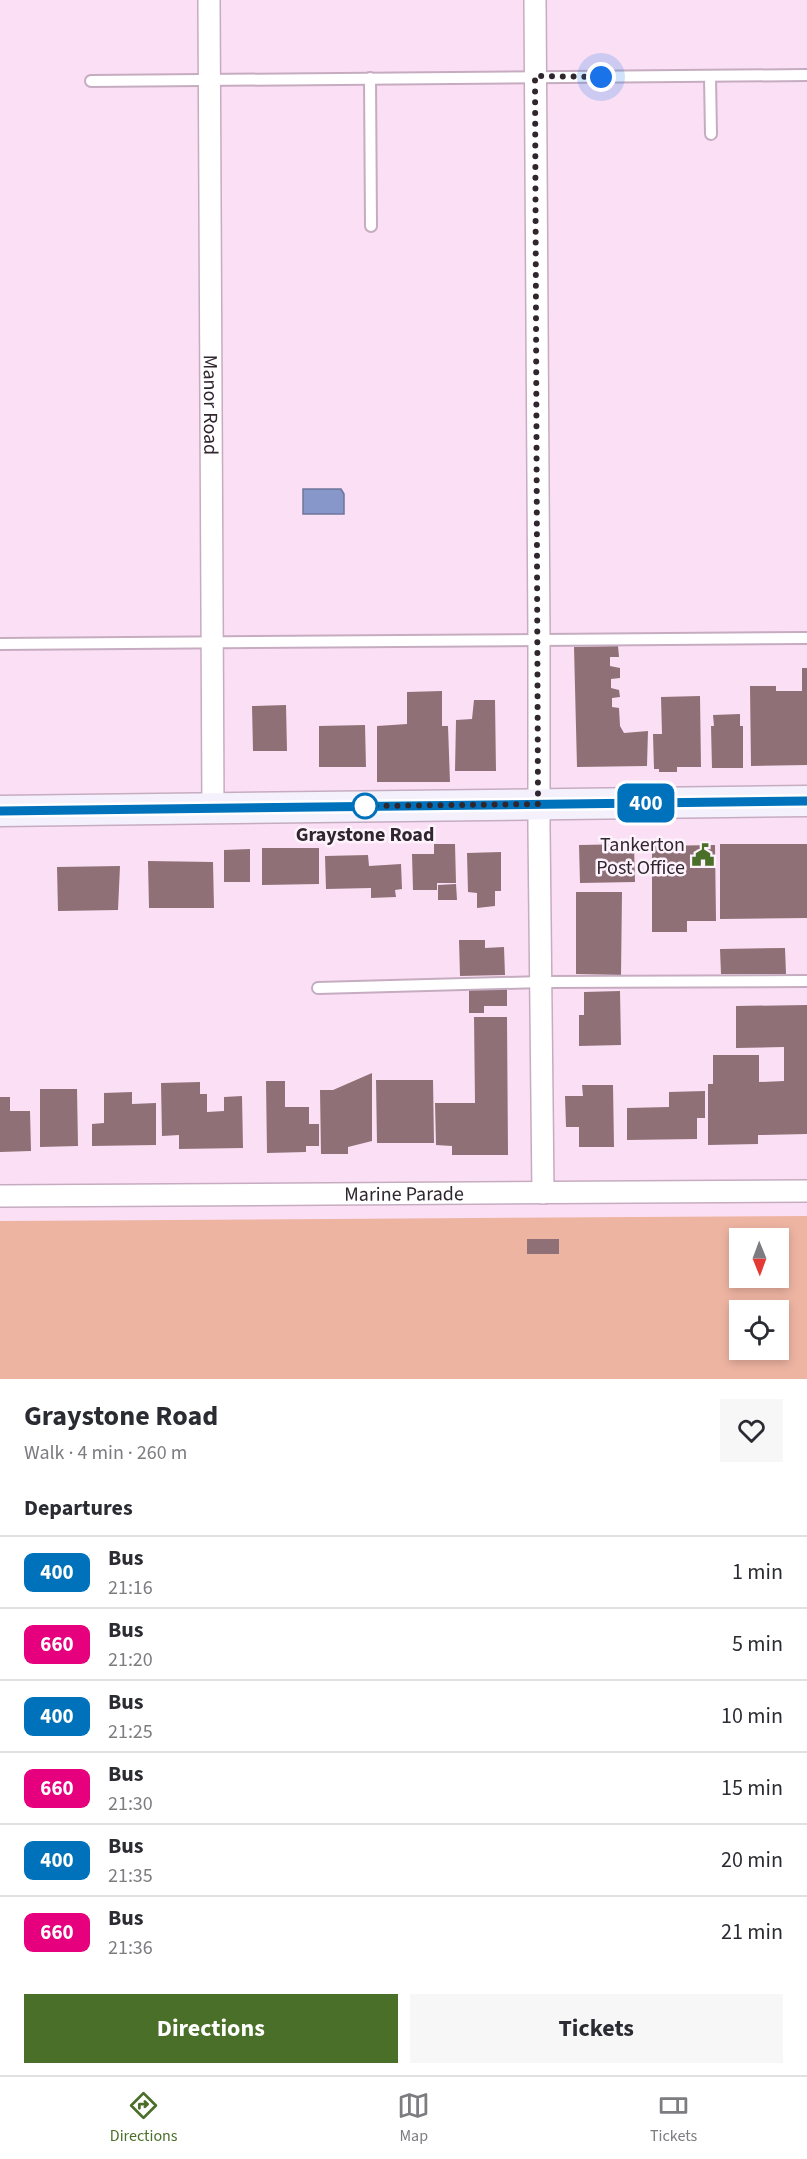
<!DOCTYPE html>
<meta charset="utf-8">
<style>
:root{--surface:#fff;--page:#f7f7f7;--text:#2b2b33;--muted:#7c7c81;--line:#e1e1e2;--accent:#4a6f28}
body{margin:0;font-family:"Source Sans 3",sans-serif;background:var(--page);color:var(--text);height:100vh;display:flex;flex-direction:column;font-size:22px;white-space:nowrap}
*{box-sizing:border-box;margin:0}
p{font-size:20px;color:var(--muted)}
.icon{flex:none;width:33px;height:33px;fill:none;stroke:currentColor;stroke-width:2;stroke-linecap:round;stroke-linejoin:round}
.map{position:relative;height:1379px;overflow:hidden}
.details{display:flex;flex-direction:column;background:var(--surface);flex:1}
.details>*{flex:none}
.badge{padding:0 12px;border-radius:9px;font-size:21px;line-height:39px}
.needle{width:39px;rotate:179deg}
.tools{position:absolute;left:729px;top:1228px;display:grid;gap:12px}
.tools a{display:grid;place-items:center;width:60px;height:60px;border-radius:0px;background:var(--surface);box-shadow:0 3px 9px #0003;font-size:30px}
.you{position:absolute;width:30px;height:30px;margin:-15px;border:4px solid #fff;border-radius:50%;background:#1a73e8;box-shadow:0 0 0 9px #1a73e833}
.map>.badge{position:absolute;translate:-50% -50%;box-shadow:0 0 0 3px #fff}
h2{padding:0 24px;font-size:22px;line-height:54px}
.round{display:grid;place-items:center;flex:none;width:63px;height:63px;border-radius:0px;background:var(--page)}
.summary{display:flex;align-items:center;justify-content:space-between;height:102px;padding:0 24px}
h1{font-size:28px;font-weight:700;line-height:45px}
.button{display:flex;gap:12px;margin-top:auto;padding:12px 24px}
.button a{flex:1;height:69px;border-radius:0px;background:var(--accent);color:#fff;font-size:24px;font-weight:700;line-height:69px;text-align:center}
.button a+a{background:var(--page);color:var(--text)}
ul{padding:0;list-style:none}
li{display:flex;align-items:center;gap:18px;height:72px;padding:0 24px;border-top:2px solid var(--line)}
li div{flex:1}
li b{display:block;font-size:22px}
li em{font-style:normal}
li .badge{min-width:66px;font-weight:700;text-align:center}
.tab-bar{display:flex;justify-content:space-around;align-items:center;height:84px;border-top:2px solid var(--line);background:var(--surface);font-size:16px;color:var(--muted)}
.tab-bar a{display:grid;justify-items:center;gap:3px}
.tab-bar .on{color:var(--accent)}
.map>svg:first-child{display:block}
</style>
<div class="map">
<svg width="807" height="1379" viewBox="0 0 807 1379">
<rect width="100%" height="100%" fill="#fbe0f5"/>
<path fill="#eeb4a2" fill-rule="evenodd" d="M807,1216V1379H0V1221ZM740,1239H778V1278H740ZM740,1311H778V1350H740Z"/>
<polygon fill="#8797c9" stroke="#6d759a" stroke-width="1.5" points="303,489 341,489 344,494 344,514 303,514"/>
<g fill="#8f7076">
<polygon points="618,646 619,657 610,657 610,666 620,668 620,678 611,679 611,688 619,690 620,697 612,698 612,707 619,708 620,726 624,733 648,731 647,766 577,767 574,647"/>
<polygon points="802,668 807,668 807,765 751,766 750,686 776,686 776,691 802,691"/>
<polygon points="442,691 442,726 448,726 450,782 377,782 377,726 407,724 407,692"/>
<polygon points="700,696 701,767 677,767 677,772 659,772 659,769 654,769 653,734 662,734 661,697"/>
<polygon points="474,700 495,700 496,771 455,771 456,720 472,719"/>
<polygon points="286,705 287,751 253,751 252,706"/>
<polygon points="740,714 740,726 743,726 743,768 712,768 711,726 714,726 713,715"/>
<polygon points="365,725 366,767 319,767 319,726"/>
<polygon points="434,844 455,844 456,883 437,883 437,890 413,890 412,854 434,854"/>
<polygon points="634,844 635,882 580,883 579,845"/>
<polygon points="720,844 807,844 807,918 720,919"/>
<polygon points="715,845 716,921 687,921 687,932 652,932 652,846"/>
<polygon points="262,848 319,848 319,884 262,885"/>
<polygon points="250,849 250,882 224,882 224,850"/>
<polygon points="501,852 501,891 495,891 495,906 477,908 477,893 468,892 467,853"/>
<polygon points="368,855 369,866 401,864 402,889 395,890 396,897 371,898 371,888 326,889 325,856"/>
<polygon points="148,861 213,862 214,908 149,908"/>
<polygon points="120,866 118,910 58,911 57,867"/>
<polygon points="456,884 457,900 438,900 438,885"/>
<polygon points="576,892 622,892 621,975 576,974"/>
<polygon points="459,940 485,940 485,948 504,947 505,975 460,976"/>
<polygon points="785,948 786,974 721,974 720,949"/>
<polygon points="469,989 507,989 507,1006 484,1006 484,1013 469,1013"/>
<polygon points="620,991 621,1045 579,1046 579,1015 584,1015 584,992"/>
<polygon points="807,1005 807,1134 758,1135 758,1144 708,1145 708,1084 713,1084 713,1055 759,1055 759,1082 784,1081 784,1047 736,1048 736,1006"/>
<polygon points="474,1017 507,1017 508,1155 452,1155 452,1146 436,1145 435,1103 475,1103"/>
<polygon points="372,1073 372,1141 348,1147 348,1154 321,1154 320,1090 333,1090"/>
<polygon points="376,1080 433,1080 434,1143 377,1143"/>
<polygon points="266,1081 285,1081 285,1107 309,1107 309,1124 319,1124 319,1146 306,1146 306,1152 267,1153"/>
<polygon points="200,1082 200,1094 207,1094 207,1112 224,1111 224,1097 242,1096 243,1148 179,1149 179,1135 162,1136 161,1083"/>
<polygon points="582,1085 613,1085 614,1147 579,1147 579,1127 566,1127 565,1096 583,1096"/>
<polygon points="40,1089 77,1089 78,1146 40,1147"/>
<polygon points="705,1091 705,1118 697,1118 697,1139 627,1140 627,1108 669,1107 669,1092"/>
<polygon points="132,1092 132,1104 156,1103 156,1145 92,1146 92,1124 104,1123 104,1093"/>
<polygon points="0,1097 10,1097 10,1111 30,1111 31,1151 0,1152"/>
<rect x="527" y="1239" width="32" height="15"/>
</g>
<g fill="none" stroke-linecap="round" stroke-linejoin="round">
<g stroke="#c6acc0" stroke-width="14">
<g id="lane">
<polyline points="710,77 711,134"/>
<polyline points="370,78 371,226"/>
<polyline points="91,81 807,75"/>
<polyline points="0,644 807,638"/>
<polyline points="318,988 542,982 807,981"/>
</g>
</g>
<g stroke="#c6acc0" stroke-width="24">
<g id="street">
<path id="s1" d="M209,0L213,809"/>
<polyline points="535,0 539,641 539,828 543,1193"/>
<path id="s2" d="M0,1196L807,1191"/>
</g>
</g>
<g stroke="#c6acc0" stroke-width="33">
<polyline id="secondary" points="0,811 807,801"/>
</g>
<use href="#lane" stroke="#fff" stroke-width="10"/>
<use href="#street" stroke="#fff" stroke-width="21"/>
<use href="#secondary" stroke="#f4f0fc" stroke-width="30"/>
</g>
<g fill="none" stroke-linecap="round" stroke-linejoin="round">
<g stroke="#fff" stroke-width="14">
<polyline id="line" points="0,811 807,801"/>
</g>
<use href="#line" stroke="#0072bc" stroke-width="9"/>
<polyline stroke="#30262e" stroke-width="6" stroke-dasharray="0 10.8" points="365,806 538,804 535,76 601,77"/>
</g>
<defs>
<g id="civic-bare" transform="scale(1.8)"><path d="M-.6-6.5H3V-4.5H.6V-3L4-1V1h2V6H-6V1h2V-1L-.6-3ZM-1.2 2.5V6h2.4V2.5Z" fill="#4a6f28" stroke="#fef3fc" stroke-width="2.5" paint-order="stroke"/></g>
</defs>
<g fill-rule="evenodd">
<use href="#civic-bare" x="703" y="855"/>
</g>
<circle fill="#fff" stroke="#0072bc" stroke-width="3" cx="365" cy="806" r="12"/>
<g text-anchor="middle" stroke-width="5" stroke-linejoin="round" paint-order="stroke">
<g font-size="20" fill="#30262e" stroke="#fef3fc">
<text dy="7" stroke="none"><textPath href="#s1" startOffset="405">Manor Road</textPath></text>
<text dy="7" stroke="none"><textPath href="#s2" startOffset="404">Marine Parade</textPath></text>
</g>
<g font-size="20" font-weight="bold" fill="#30262e" stroke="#fef3fc">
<text x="365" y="841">Graystone Road</text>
</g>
<g font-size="20" fill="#30262e" stroke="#fef3fc" text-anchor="end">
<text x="685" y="851">Tankerton<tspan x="685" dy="23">Post Office</tspan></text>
</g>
</g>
</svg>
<div class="tools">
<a><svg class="needle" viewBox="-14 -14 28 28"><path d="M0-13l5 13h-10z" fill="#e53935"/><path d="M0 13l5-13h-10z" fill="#7c7c81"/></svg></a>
<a><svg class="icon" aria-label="locate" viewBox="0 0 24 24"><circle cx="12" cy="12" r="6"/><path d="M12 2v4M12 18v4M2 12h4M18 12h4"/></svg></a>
</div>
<div class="you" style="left:601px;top:77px"></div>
<b class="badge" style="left:646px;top:803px;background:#0072bc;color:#fff">400</b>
</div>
<section class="details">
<div class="summary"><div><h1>Graystone Road</h1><p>Walk · 4 min · 260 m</p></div><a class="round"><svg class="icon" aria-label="heart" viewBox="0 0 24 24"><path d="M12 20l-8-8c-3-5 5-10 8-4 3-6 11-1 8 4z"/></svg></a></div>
<h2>Departures</h2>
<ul>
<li><span class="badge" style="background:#0072bc;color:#fff">400</span><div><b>Bus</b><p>21:16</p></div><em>1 min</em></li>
<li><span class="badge" style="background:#e6007e;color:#fff">660</span><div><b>Bus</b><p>21:20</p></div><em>5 min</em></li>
<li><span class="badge" style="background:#0072bc;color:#fff">400</span><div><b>Bus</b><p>21:25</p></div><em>10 min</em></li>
<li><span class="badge" style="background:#e6007e;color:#fff">660</span><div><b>Bus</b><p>21:30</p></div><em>15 min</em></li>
<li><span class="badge" style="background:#0072bc;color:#fff">400</span><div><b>Bus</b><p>21:35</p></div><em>20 min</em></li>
<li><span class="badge" style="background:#e6007e;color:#fff">660</span><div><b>Bus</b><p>21:36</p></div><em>21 min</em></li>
</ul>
<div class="button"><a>Directions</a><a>Tickets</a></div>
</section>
<nav class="tab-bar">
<a class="on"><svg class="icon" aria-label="directions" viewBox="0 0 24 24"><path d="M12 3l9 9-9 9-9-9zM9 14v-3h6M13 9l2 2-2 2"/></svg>Directions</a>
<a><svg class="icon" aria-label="map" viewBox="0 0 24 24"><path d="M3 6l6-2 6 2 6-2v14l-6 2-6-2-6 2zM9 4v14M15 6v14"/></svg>Map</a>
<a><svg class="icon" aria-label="tickets" viewBox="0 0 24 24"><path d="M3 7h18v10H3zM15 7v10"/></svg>Tickets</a>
</nav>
